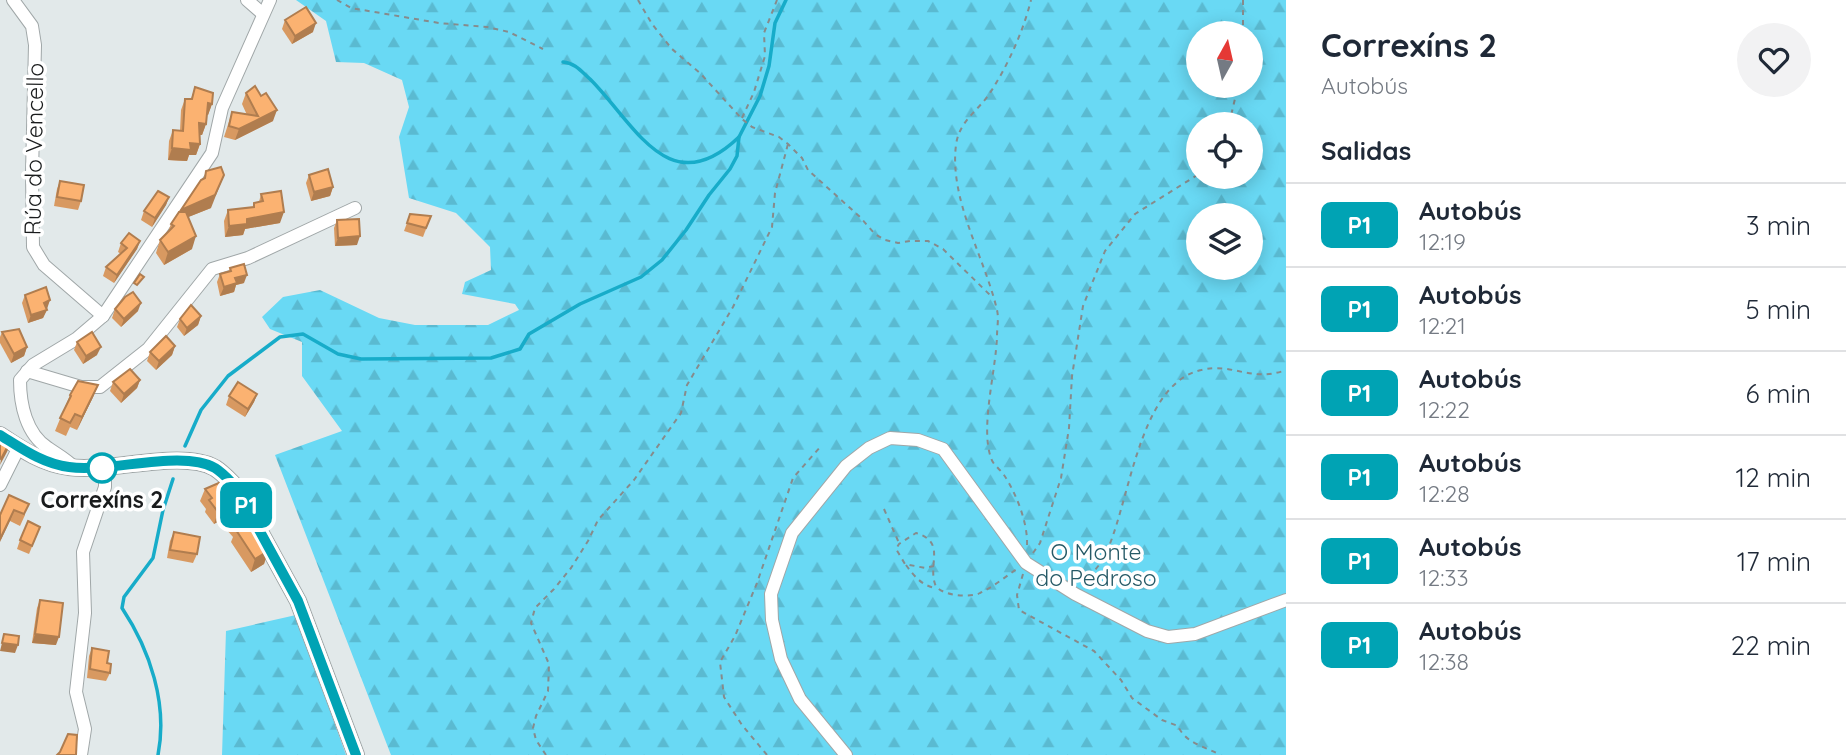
<!DOCTYPE html>
<html lang="es">
<meta charset="utf-8">
<style>
:root{--surface:#fff;--page:#f2f2f3;--text:#1f2937;--muted:#747a83;--line:#e0e1e3}
body{margin:0;font-family:Quicksand,sans-serif;background:var(--page);color:var(--text);height:100vh;display:flex;flex-direction:column;font-size:26px;white-space:nowrap}
*{box-sizing:border-box;margin:0}
p{font-size:23px;color:var(--muted)}
.icon{flex:none;width:38px;height:38px;fill:none;stroke:currentColor;stroke-width:2;stroke-linecap:round;stroke-linejoin:round}
.map{position:relative;flex:1;overflow:hidden}
.panel{display:flex;flex-direction:column;background:var(--surface);width:560px}
.panel>*{flex:none}
.badge{padding:0 14px;border-radius:10px;font-size:24px;line-height:46px}
.needle{width:46px;rotate:8deg}
.fabs{position:absolute;left:1186px;top:21px;display:grid;gap:14px}
.fabs a{display:grid;place-items:center;width:77px;height:77px;border-radius:50%;background:var(--surface);box-shadow:0 4px 18px #0003;font-size:35px}
.map>.badge{position:absolute;translate:-50% -50%;box-shadow:0 0 0 4px #fff}
h2{padding:0 35px;font-size:26px;line-height:63px}
.round{display:grid;place-items:center;flex:none;width:74px;height:74px;border-radius:37px;background:var(--page)}
.headline{display:flex;align-items:center;justify-content:space-between;height:119px;padding:0 35px}
h1{font-size:33px;font-weight:800;line-height:52px}
ul{padding:0;list-style:none}
li{display:flex;align-items:center;gap:21px;height:84px;padding:0 35px;border-top:2px solid var(--line)}
li div{flex:1}
li b{display:block;font-size:26px}
li em{font-style:normal}
li .badge{min-width:77px;font-weight:700;text-align:center}
main{display:flex;flex:1;min-height:0}
.map>svg:first-child{display:block}
</style>
<main>
<div class="map">
<svg width="1286" height="755" viewBox="0 0 1286 755">
<defs>
<pattern id="forest-firs" width="22" height="20" patternUnits="userSpaceOnUse" patternTransform="scale(1.75)"><rect width="22" height="20" fill="#69d9f4"/><path d="M5 1l3.5 6h-7zM16 11l3.5 6h-7z" fill="#5abad1"/></pattern>
</defs>
<rect width="100%" height="100%" fill="#e2e9ea"/>
<g fill="url(#forest-firs)" fill-rule="evenodd">
<path d="M296,0H1286V755H391L275,455L342,431L302,376V342L270,329L262,317L283,297L320,290L379,318L415,325H488L519,310L515,304L462,294L465,282L491,270L490,247L456,213L409,198L399,137L409,107L402,80L364,63L336,62L326,21ZM1199,33H1251V86H1199ZM1199,124H1251V177H1199ZM1199,215H1251V268H1199Z"/>
<polygon points="296,615 346,755 222,755 226,631"/>
</g>
<g fill="none" stroke-linecap="round" stroke-linejoin="round">
<g stroke="#17acc9" stroke-width="3.5">
<path d="M563,62C575,63 581,71 590,79C635,124 669,204 739,137"/>
<polyline points="185,446 201,410 228,376 280,337 303,334 338,354 361,359 491,358 520,349 529,334 580,304 641,277 662,260 686,230 709,195 730,169 737,156 739,137 760,96 769,66 775,23 786,0"/>
<path d="M158,755C168,704 150,650 122,608L124,597L153,558L163,510L173,479"/>
</g>
<g stroke="#a0a7a8" stroke-width="14">
<g id="minor">
<polyline points="13,0 32,26 35,45 32,173 33,247 44,265 103,316"/>
<polyline points="247,0 263,14"/>
<polyline points="27,371 81,387 100,387 148,349 212,269 248,258 355,208"/>
<path d="M75,468C66,459 58,455 48,448C26,434 20,404 20,380L33,365L76,339L103,316L212,153L222,108L270,0"/>
<polyline points="0,485 19,447"/>
<polyline points="81,755 85,729 76,692 85,613 83,552 105,487 105,468"/>
<polyline points="846,755 800,699 781,659 772,620 771,594 792,533 846,466 869,448 890,438 918,440 943,449 1026,563 1075,594 1147,631 1168,637 1195,634 1286,600"/>
</g>
</g>
<g stroke="#a0a7a8" stroke-width="18">
<path id="tertiary" d="M0,435C21,449 43,464 69,467C109,473 182,449 215,468C223,473 229,480 235,486L298,601L356,755"/>
</g>
<g stroke="#868b8c" stroke-width="2" stroke-dasharray="5 5" stroke-linecap="butt">
<polyline points="337,0 351,8 439,23 487,27 509,32 543,49"/>
<polyline points="638,0 652,24 672,49 700,73 742,119 752,127 779,137 788,144 802,158 808,170 860,217 875,234 885,240 898,243 910,241 928,241 943,249 992,297"/>
<polyline points="1243,0 1243,33"/>
<polyline points="742,118 754,92 765,56 764,33 777,0"/>
<polyline points="1229,124 1238,86"/>
<polyline points="884,509 899,543"/>
<path d="M1027,545C1028,523 1016,493 1004,475C1000,469 993,465 991,458C980,427 996,371 997,336C997,328 999,318 997,310C985,258 949,200 956,145C959,121 978,111 990,93C1008,65 1023,32 1031,0"/>
<polyline points="1033,553 1040,543 1061,478 1069,428 1072,376 1083,306 1105,251 1135,214 1199,174"/>
<path d="M906,565C914,576 922,586 936,588"/>
<path d="M934,566L925,568L905,564L896,549L899,544L916,533C946,542 928,563 935,584C939,596 971,598 980,593C993,587 1005,577 1017,569"/>
<path d="M1023,574L1017,595L1019,610L1094,651L1121,680L1132,698L1162,720L1178,726C1186,744 1205,746 1220,755"/>
<path d="M1083,585C1089,576 1098,568 1103,559C1130,510 1136,385 1201,370C1232,362 1251,383 1286,370"/>
<polyline points="546,755 536,740 533,728 536,716 548,691 549,664 531,623 535,608 554,589 571,568 588,541 598,520 634,480 681,413 687,385 733,307 772,227 775,193 788,144"/>
<polyline points="767,755 742,725 724,697 720,662 735,636 757,583 793,478 822,445"/>
</g>
<use href="#minor" stroke="#fff" stroke-width="12"/>
<use href="#tertiary" stroke="#fff" stroke-width="16"/>
</g>
<g fill="#d89961">
<polygon points="285,20 313,32 292,44 282,29"/>
<polygon points="195,87 212,104 208,115 207,115 206,124 202,135 199,135 200,144 196,155 189,155 187,161 168,160 169,141 173,130 180,131 181,110 185,99 191,99"/>
<polygon points="246,93 273,121 235,140 224,137 232,112 247,115 242,104"/>
<polygon points="206,171 211,208 188,217 192,249 164,265 156,253 160,240 168,232 171,224 204,179"/>
<polygon points="309,175 333,187 330,196 311,201 306,183"/>
<polygon points="60,181 81,201 78,210 54,206 57,189"/>
<polygon points="261,194 280,223 245,229 243,235 225,237 224,221 228,210 252,208 254,203 259,202"/>
<polygon points="169,197 166,205 152,227 141,220 144,211"/>
<polygon points="431,216 423,237 404,231 407,223"/>
<polygon points="337,220 357,245 335,246 334,228"/>
<polygon points="140,241 137,249 114,283 103,276 106,267 121,254 118,252 121,243"/>
<polygon points="230,268 244,283 236,285 234,292 220,296 217,282 220,274 229,271"/>
<polygon points="25,295 47,309 43,318 28,323 22,303"/>
<polygon points="115,309 138,311 121,327 112,318"/>
<polygon points="201,316 198,325 184,336 177,327 180,319"/>
<polygon points="2,332 27,347 24,356 11,363 0,343 0,337"/>
<polygon points="77,342 97,355 83,364 74,350"/>
<polygon points="175,346 172,355 156,370 147,361 150,352"/>
<polygon points="140,380 137,388 121,403 110,391 113,382"/>
<polygon points="98,385 93,397 77,430 70,427 66,436 55,431 70,395"/>
<polygon points="257,394 254,402 245,417 226,405 229,396"/>
<polygon points="205,489 268,551 264,564 251,572 231,542 233,537 219,521 214,524 205,512 206,509 200,501"/>
<polygon points="9,495 25,515 20,526 10,521"/>
<polygon points="40,527 29,554 17,549 20,540"/>
<polygon points="174,532 197,554 193,563 167,558 170,541"/>
<polygon points="40,600 56,645 32,643 37,608"/>
<polygon points="92,648 107,663 110,673 106,681 87,678 89,656"/>
</g>
<g fill="#b07d4f">
<polygon points="316,23 313,32 292,44 295,36"/>
<polygon points="208,103 212,104 208,115 204,114"/>
<polygon points="277,110 273,121 235,140 239,129"/>
<polygon points="199,123 206,124 202,135 194,134"/>
<polygon points="190,143 200,144 196,155 189,155 187,161 168,160 172,148"/>
<polygon points="224,175 211,208 176,222 181,210"/>
<polygon points="333,187 330,196 311,201 314,192"/>
<polygon points="169,197 166,205 152,227 155,218"/>
<polygon points="284,212 280,223 245,229 243,235 225,237 229,226 247,219"/>
<polygon points="196,236 192,249 164,265 168,252"/>
<polygon points="360,236 357,245 335,246 338,238"/>
<polygon points="140,241 137,249 114,283 117,275"/>
<polygon points="247,275 244,283 236,285 234,292 220,296 224,287 235,278"/>
<polygon points="50,300 47,309 41,311 44,303"/>
<polygon points="141,303 138,311 121,327 124,319"/>
<polygon points="47,310 43,318 28,323 31,315"/>
<polygon points="201,316 198,325 184,336 187,328"/>
<polygon points="175,346 172,355 156,370 159,361"/>
<polygon points="27,347 24,356 11,363 14,354"/>
<polygon points="101,347 97,355 83,364 86,356"/>
<polygon points="140,380 137,388 121,403 124,394"/>
<polygon points="98,385 93,397 77,430 82,417"/>
<polygon points="257,394 254,402 245,417 248,409"/>
<polygon points="13,436 7,452 0,465 1,459"/>
<polygon points="223,509 219,521 214,524 218,512"/>
<polygon points="14,510 10,521 0,542 0,539"/>
<polygon points="268,551 264,564 251,572 255,559"/>
<polygon points="35,634 59,637 56,645 32,643"/>
<polygon points="2,643 18,645 15,653 0,651"/>
</g>
<g fill="#fbb271" stroke="#b07d4f" stroke-width="2">
<polygon points="306,7 316,23 295,36 285,20"/>
<polygon points="255,86 261,96 266,93 277,110 239,129 229,126 232,112 258,116 246,93"/>
<polygon points="195,87 213,93 212,104 208,103 206,124 199,123 200,144 190,143 191,150 172,148 173,130 183,131 185,99 192,99"/>
<polygon points="221,167 224,175 215,195 181,210 201,180 205,178 206,171"/>
<polygon points="328,169 333,187 314,192 309,175"/>
<polygon points="60,181 84,185 81,201 57,197"/>
<polygon points="158,191 169,197 155,218 144,211"/>
<polygon points="281,191 284,212 247,219 247,224 229,226 228,210 254,207 254,203 263,201 261,194"/>
<polygon points="179,212 186,212 196,236 168,252 160,240 174,226 171,224"/>
<polygon points="410,214 431,216 426,228 407,223"/>
<polygon points="359,219 360,236 338,238 337,220"/>
<polygon points="129,233 140,241 117,275 106,267 127,248 121,243"/>
<polygon points="244,264 247,275 235,278 237,283 224,287 220,274 231,271 230,268"/>
<polygon points="140,274 144,277 137,285 134,283"/>
<polygon points="46,287 50,300 44,303 47,310 31,315 25,295"/>
<polygon points="133,292 141,303 124,319 115,309 125,297"/>
<polygon points="191,305 201,316 187,328 180,319"/>
<polygon points="19,329 27,347 14,354 2,332"/>
<polygon points="92,332 101,347 86,356 77,342"/>
<polygon points="166,336 175,346 159,361 150,352"/>
<polygon points="130,369 140,380 124,394 113,382"/>
<polygon points="78,381 98,385 82,417 75,414 70,423 60,418 71,396 70,395"/>
<polygon points="238,382 257,394 248,409 229,396"/>
<polygon points="0,429 13,436 1,459 0,458"/>
<polygon points="221,482 249,521 268,551 255,559 236,530 240,527 223,509 218,512 209,500 212,498 205,489"/>
<polygon points="9,495 29,504 24,514 14,510 0,539 0,515"/>
<polygon points="28,521 40,527 32,546 20,540"/>
<polygon points="174,532 200,537 197,554 170,550"/>
<polygon points="40,600 63,603 59,637 35,634"/>
<polygon points="4,634 19,636 18,645 2,643"/>
<polygon points="92,648 109,651 107,663 111,664 110,673 90,669"/>
<polygon points="68,734 77,735 76,755 57,755 60,752"/>
</g>
<g fill="none" stroke-linecap="round" stroke-linejoin="round">
<g stroke="#fff" stroke-width="16">
<path id="line" d="M0,435C21,448 43,464 69,467C109,473 182,449 215,468C223,473 229,480 235,486L298,601L356,755"/>
</g>
<use href="#line" stroke="#00a3b4" stroke-width="10"/>
</g>
<circle fill="#fff" stroke="#00a3b4" stroke-width="3.5" cx="102" cy="468" r="14"/>
<g text-anchor="middle" stroke-width="7" stroke-linejoin="round" paint-order="stroke">
<g font-size="23" fill="#1a1c1d" stroke="#fff">
<text transform="translate(34 149) rotate(-89)" y="8">Rúa do Vencello</text>
</g>
<g font-size="23" font-weight="bold" fill="#1a1c1d" stroke="#fff">
<text x="102" y="508">Correxíns 2</text>
</g>
<g font-size="23" fill="#265a67" stroke="#fff">
<text x="1096" y="560">O Monte<tspan x="1096" dy="26">do Pedroso</tspan></text>
</g>
</g>
</svg>
<div class="fabs">
<a><svg class="needle" viewBox="-14 -14 28 28"><path d="M0-13l5 13h-10z" fill="#e53935"/><path d="M0 13l5-13h-10z" fill="#747a83"/></svg></a>
<a><svg class="icon" aria-label="locate" viewBox="0 0 24 24"><circle cx="12" cy="12" r="6"/><path d="M12 2v4M12 18v4M2 12h4M18 12h4"/></svg></a>
<a><svg class="icon" aria-label="layers" viewBox="0 0 24 24"><path d="M12 4l9 5-9 5-9-5zM3 14l9 5 9-5"/></svg></a>
</div>
<b class="badge" style="left:246px;top:505px;background:#00a3b4;color:#fff">P1</b>
</div>
<section class="panel">
<div class="headline"><div><h1>Correxíns 2</h1><p>Autobús</p></div><a class="round"><svg class="icon" aria-label="heart" viewBox="0 0 24 24"><path d="M12 20l-8-8c-3-5 5-10 8-4 3-6 11-1 8 4z"/></svg></a></div>
<h2>Salidas</h2>
<ul>
<li><span class="badge" style="background:#00a3b4;color:#fff">P1</span><div><b>Autobús</b><p>12:19</p></div><em>3 min</em></li>
<li><span class="badge" style="background:#00a3b4;color:#fff">P1</span><div><b>Autobús</b><p>12:21</p></div><em>5 min</em></li>
<li><span class="badge" style="background:#00a3b4;color:#fff">P1</span><div><b>Autobús</b><p>12:22</p></div><em>6 min</em></li>
<li><span class="badge" style="background:#00a3b4;color:#fff">P1</span><div><b>Autobús</b><p>12:28</p></div><em>12 min</em></li>
<li><span class="badge" style="background:#00a3b4;color:#fff">P1</span><div><b>Autobús</b><p>12:33</p></div><em>17 min</em></li>
<li><span class="badge" style="background:#00a3b4;color:#fff">P1</span><div><b>Autobús</b><p>12:38</p></div><em>22 min</em></li>
</ul>
</section>
</main>
